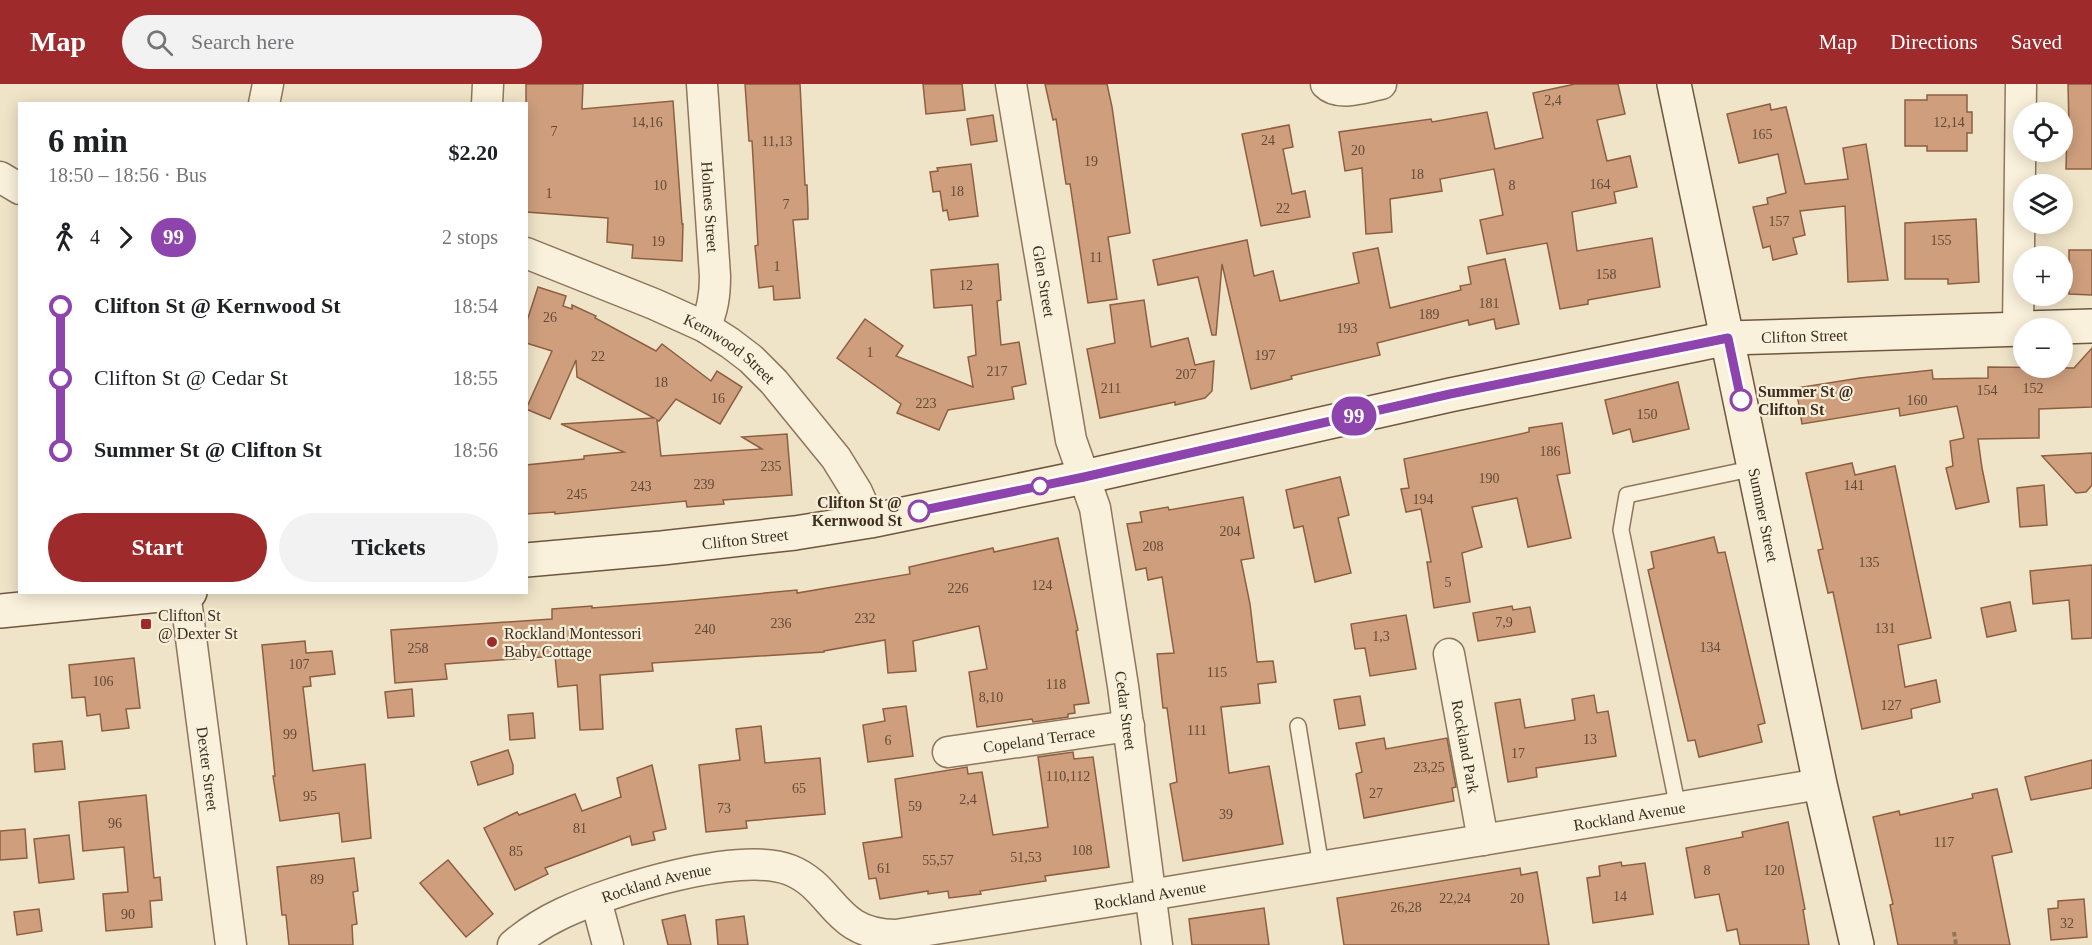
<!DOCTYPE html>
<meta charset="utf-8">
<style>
:root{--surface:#fff;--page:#f2f2f2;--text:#202124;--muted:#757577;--accent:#9e2a2b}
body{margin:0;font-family:Georgia,serif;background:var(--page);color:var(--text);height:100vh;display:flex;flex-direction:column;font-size:22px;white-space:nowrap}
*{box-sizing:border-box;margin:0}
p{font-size:20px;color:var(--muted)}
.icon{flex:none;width:33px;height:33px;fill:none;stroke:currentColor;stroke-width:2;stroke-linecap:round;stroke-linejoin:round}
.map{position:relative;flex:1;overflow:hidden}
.details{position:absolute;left:18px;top:18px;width:510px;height:492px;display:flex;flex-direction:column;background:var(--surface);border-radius:0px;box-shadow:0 3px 15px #0003}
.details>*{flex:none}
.badge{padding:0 12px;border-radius:20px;font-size:21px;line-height:39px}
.buttons{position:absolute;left:2013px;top:18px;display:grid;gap:12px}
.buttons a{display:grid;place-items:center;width:60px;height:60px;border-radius:50%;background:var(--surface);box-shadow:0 3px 15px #0003;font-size:30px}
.map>.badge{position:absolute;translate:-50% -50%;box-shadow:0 0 0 3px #fff}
.legs{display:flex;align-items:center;gap:9px;height:66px;padding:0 30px;font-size:20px}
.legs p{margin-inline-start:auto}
.summary{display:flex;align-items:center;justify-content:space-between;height:102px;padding:0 30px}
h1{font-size:33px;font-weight:700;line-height:45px}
.button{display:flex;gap:12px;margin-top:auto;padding:12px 30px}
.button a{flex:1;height:69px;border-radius:36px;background:var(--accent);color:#fff;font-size:24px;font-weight:700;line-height:69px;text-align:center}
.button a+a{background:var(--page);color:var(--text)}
ul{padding:0 30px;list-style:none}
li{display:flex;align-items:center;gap:21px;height:72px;font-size:22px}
li i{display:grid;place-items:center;width:9px;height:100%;margin:0 8px;background:currentColor}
li i::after{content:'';width:15px;height:15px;margin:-8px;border:4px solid;border-radius:50%;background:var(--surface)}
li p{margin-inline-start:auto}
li:first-child i{background:linear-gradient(#0000 50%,currentColor 0)}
li:last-child i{background:linear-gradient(currentColor 50%,#0000 0)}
header{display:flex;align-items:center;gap:36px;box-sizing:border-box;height:84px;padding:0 30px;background:var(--accent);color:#fff}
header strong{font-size:28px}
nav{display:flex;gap:33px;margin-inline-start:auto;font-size:21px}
.search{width:420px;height:54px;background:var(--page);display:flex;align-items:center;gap:15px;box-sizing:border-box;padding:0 21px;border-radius:33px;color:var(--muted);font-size:22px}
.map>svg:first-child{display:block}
</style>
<header>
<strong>Map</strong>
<div class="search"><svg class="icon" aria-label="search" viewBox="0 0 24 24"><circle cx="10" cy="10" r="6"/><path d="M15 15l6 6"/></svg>Search here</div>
<nav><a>Map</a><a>Directions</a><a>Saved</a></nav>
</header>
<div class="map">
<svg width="2092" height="861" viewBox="0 0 2092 861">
<rect width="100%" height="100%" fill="#f0e4c8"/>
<g fill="#cf9f7d" stroke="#8d5f41" stroke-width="1.5">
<polygon points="526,0 583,0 582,25 673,17 682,140 683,140 682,177 632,174 633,161 607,158 608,134 526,128"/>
<polygon points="745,0 800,0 805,101 807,101 808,125 808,135 793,136 800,214 774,216 773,202 759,204 755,162 758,161 752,57 749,57"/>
<polygon points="923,0 962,0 965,26 926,30"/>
<polygon points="1045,0 1107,0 1112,23 1130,149 1108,153 1117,215 1088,219 1070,100 1066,100 1056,35 1053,36"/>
<polygon points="1575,0 1618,0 1625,30 1597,36 1607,77 1630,72 1637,103 1614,108 1616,119 1572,128 1577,167 1652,154 1660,203 1588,216 1588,220 1560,225 1547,159 1487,170 1480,136 1503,131 1494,85 1440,95 1442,107 1390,115 1392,148 1366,150 1362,84 1345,87 1339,48 1431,35 1432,38 1487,28 1495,65 1543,54 1533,9"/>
<polygon points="2068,0 2092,0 2092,85 2066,85 2067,44 2069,44"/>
<polygon points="1927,11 1967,11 1967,28 1972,28 1972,49 1967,49 1967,67 1927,67 1927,62 1905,62 1905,16 1927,16"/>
<polygon points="1770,20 1771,26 1786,23 1805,100 1848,95 1843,64 1866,60 1888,196 1848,198 1845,122 1800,127 1805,151 1793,154 1797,170 1773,176 1770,162 1763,164 1753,123 1768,120 1767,114 1786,109 1778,70 1739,79 1727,30"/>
<polygon points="993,31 997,57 971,61 967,35"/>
<polygon points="1289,41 1293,63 1283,65 1292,110 1305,107 1310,133 1261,142 1242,50"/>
<polygon points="971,80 978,132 949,136 947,126 943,127 940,107 933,108 930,88 938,87 937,84"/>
<polygon points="1976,135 1979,198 1948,200 1948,195 1905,195 1905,139"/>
<polygon points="1247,156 1254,192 1273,187 1280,217 1359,199 1353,169 1378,164 1390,224 1461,206 1460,202 1471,200 1468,183 1505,175 1519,240 1496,245 1494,235 1469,241 1468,236 1377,259 1380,271 1291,292 1292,295 1251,305 1222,180 1216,251 1212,251 1198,193 1158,201 1153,176"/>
<polygon points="2069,166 2092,166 2092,211 2069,210"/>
<polygon points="998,180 1001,216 997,217 1001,261 1019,258 1026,300 1012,303 1014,315 948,326 939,346 897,329 901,320 837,274 865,235 903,262 896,272 973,303 968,273 976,271 972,221 934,224 931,186"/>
<polygon points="538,203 566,212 563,222 572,225 572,221 596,232 595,234 656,267 662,260 711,297 717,287 742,303 720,340 676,315 659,337 657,336 661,372 762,365 742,353 787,350 792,411 723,416 724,420 687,423 686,417 555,430 555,428 526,430 526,381 584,375 584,372 624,368 561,340 654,334 577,293 576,276 550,335 526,325 552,267 526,259 526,240"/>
<polygon points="1144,216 1151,263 1188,254 1195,281 1214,277 1212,307 1205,314 1175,321 1175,318 1100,334 1087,265 1115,259 1110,221"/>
<polygon points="2092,264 2092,323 2039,325 2039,354 1978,355 1982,384 1989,418 1956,425 1946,384 1953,382 1950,357 1964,354 1957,322 1900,332 1899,324 1802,340 1796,304 1860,294 1932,286 1933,295 1988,294 1988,283 2074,284"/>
<polygon points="1678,298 1689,345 1633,358 1630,345 1613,350 1605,316"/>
<polygon points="1562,339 1570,389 1557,391 1571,454 1528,463 1517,414 1472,423 1482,463 1462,469 1470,518 1434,524 1427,478 1431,478 1421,425 1406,428 1401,405 1409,404 1404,375 1529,348 1529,344"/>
<polygon points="2092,369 2092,401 2086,408 2076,409 2042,372"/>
<polygon points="1852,379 1855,391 1895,382 1931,554 1898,561 1905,603 1936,596 1940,618 1911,625 1912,634 1862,645 1833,508 1828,509 1818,466 1823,465 1806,389"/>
<polygon points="1340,393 1349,431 1338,434 1351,489 1315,498 1303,442 1294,444 1286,406"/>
<polygon points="2044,401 2047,441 2020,443 2017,404"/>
<polygon points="1243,413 1254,474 1241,476 1250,520 1257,578 1273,577 1276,598 1258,600 1260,619 1221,623 1229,689 1269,682 1283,760 1183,777 1170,700 1177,698 1167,624 1163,624 1157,570 1174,569 1162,493 1148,496 1146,484 1136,486 1127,440 1142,438 1140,428 1168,423 1169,426"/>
<polygon points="1714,453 1718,469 1725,468 1765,639 1758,641 1762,658 1699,673 1695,656 1688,657 1648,486 1654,484 1651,468"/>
<polygon points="1058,454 1078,546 1076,547 1089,619 1074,621 1075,629 1068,630 1068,633 1033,638 1032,635 977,643 969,588 987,585 979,542 913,557 916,587 888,589 885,556 824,567 824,568 652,579 653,587 600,591 603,645 580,646 577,601 558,603 555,572 445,580 447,595 395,599 391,546 552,535 552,525 592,522 592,524 682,517 797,506 797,509 910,490 909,483 993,464 994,468"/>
<polygon points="2092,481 2092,554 2072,555 2069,516 2033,520 2030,487"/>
<polygon points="2010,518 2016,547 1987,553 1981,524"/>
<polygon points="1512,522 1513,526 1530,523 1535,548 1478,557 1473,529"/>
<polygon points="1406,531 1416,585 1370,592 1365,564 1355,565 1351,540"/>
<polygon points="305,557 306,569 332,567 335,590 310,593 311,602 303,603 313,687 365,680 371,754 342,758 339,729 280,737 273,692 275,692 262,561"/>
<polygon points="134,574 140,624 126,625 129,644 102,647 100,630 87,632 85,613 72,614 69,581"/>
<polygon points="412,605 414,632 388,634 385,608"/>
<polygon points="1594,611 1597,629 1608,627 1616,672 1536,684 1537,693 1508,698 1495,619 1520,615 1525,644 1575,636 1572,615"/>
<polygon points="1360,612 1365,641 1339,645 1334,616"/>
<polygon points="906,622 913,672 868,678 863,641 885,637 883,625"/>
<polygon points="533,629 535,654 510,656 508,631"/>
<polygon points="761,642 765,679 820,674 825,730 746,737 747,744 706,748 699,681 740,676 736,645"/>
<polygon points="1384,654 1386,665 1447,654 1456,703 1452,704 1454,717 1364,734 1356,690 1362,688 1356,659"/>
<polygon points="62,657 65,685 35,688 33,660"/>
<polygon points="508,666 513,681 513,690 478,701 471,678"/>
<polygon points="1073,668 1074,675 1093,673 1109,783 1045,792 1046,797 980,807 981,810 949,814 948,807 928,810 928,807 880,815 876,794 869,795 863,759 902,753 895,695 967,683 968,690 982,688 993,751 1048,743 1038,673"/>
<polygon points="2092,676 2092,704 2031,716 2025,693"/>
<polygon points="652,681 666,745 653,748 655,756 632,761 630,752 545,784 548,790 515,806 484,744 517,728 519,731 575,710 582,727 621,713 617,694"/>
<polygon points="1997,705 2012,768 1992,772 2010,861 1898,861 1890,821 1893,820 1873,733 1899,727 1900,731 1973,714 1972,710"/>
<polygon points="146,711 154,794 160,793 162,816 150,817 152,843 106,847 103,810 128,808 124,763 83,767 79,718"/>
<polygon points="1788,738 1805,825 1803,826 1809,861 1740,861 1737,845 1727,847 1719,810 1695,814 1686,764 1743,753 1742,748"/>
<polygon points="25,745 27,774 0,776 0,747"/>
<polygon points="69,751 74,795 39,799 34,755"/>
<polygon points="354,774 358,807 353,808 357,840 352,841 353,861 289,861 286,831 282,831 277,783"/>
<polygon points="448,776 493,830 466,853 420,799"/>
<polygon points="1621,778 1622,782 1645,779 1653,830 1593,839 1587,794 1600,792 1599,782"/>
<polygon points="1520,784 1521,791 1537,788 1549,861 1344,861 1337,814"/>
<polygon points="2084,815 2087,853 2051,856 2048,825 2058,824 2058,817"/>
<polygon points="1264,824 1269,861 1192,861 1189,835"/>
<polygon points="39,825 42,847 17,851 14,828"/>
<polygon points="685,831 691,861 668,861 662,836"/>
<polygon points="744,832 748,861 718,861 716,836"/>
</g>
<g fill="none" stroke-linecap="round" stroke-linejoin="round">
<g stroke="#8d765c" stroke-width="18">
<g id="lane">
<polyline points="1298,642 1321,782"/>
<polyline points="1678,724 1621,446 1627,411 1755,384"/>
</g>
</g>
<g stroke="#8d765c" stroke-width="33">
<g id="street">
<path id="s1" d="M702,0L715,192C715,211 713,226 705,243"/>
<path id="s2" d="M1011,0L1071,356L1095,424L1123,602L1157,861"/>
<path d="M1326,0C1339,13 1365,3 1381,0"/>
<polyline points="264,20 268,0"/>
<polyline points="487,20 488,0"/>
<polyline points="0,93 20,105"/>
<path id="s3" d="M526,169L654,220L705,243L730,259L751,275L774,298L836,374L857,408L870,437"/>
<polyline points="2018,245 2021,0"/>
<path id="s4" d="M185,508L231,861"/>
<path id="s5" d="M1449,570L1483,756"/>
<path id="s6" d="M948,668L1129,642"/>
<polyline points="596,816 608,861"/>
<path id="s7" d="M513,861C528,848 546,837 563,829C612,806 739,766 790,786C835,804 833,851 896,851L1150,811L1820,700"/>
</g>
</g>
<g stroke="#6f573f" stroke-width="36">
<g id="secondary">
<path id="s8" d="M1674,0L1820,700L1857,861"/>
<polyline points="2025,244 2092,242"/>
<path id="s9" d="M526,476L662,464L795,449L870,437L1084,393L1450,311L1728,254L2024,245"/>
<polyline points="0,527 190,508"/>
</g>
</g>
<polyline stroke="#8d765c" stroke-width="4" stroke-dasharray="4.5 3" stroke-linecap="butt" points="1954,848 1956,861"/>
<use href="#lane" stroke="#faf1dc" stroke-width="15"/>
<use href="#street" stroke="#faf1dc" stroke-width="30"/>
<use href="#secondary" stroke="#faf1dc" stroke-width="33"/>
</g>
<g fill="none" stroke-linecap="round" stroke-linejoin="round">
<g stroke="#fff" stroke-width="14">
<polyline id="line-1" points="919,427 1084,393 1450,310 1728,254 1741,316"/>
</g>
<use href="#line-1" stroke="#8e44ad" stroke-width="9"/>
</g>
<g fill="#fff" stroke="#8e44ad" stroke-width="3">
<circle cx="1741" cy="316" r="10"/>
<circle cx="1040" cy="402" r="8"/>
<circle cx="919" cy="427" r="10"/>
</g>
<g fill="#9e2a2b" stroke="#f7eed8" stroke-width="2">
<rect x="140" y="534" width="12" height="12" rx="3"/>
<circle cx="492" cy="558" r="6"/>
</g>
<g text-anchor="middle" stroke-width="4.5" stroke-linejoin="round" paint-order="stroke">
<g font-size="14" fill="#624a37">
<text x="1553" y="21">2,4</text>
<text x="647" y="43">14,16</text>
<text x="1949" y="43">12,14</text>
<text x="554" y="52">7</text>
<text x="1762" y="55">165</text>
<text x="1268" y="61">24</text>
<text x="777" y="62">11,13</text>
<text x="1358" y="71">20</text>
<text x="1091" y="82">19</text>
<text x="1417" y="95">18</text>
<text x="1600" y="105">164</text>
<text x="660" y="106">10</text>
<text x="1512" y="106">8</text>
<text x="957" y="112">18</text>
<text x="549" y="114">1</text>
<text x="786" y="125">7</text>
<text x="1283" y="129">22</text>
<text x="1779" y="142">157</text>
<text x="1941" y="161">155</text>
<text x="658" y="162">19</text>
<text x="1096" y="178">11</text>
<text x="777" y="187">1</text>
<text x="1606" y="195">158</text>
<text x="966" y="206">12</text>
<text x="1489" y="224">181</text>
<text x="1429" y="235">189</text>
<text x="550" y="238">26</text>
<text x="1347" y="249">193</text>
<text x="870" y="273">1</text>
<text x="1265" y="276">197</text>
<text x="598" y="277">22</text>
<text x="997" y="292">217</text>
<text x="1186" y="295">207</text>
<text x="661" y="303">18</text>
<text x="1111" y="309">211</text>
<text x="2033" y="309">152</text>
<text x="1987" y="311">154</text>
<text x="718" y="319">16</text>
<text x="1917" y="321">160</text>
<text x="926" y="324">223</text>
<text x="1647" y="335">150</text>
<text x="1550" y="372">186</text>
<text x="771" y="387">235</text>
<text x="1489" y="399">190</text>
<text x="704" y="405">239</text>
<text x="1854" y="406">141</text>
<text x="641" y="407">243</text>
<text x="577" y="415">245</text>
<text x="1423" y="420">194</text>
<text x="1230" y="452">204</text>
<text x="1153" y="467">208</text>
<text x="1869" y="483">135</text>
<text x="1448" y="503">5</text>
<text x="1042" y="506">124</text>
<text x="958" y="509">226</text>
<text x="865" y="539">232</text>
<text x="1504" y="543">7,9</text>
<text x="781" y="544">236</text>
<text x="1885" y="549">131</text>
<text x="705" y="550">240</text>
<text x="1381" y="557">1,3</text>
<text x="1710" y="568">134</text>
<text x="418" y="569">258</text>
<text x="299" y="585">107</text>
<text x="1217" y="593">115</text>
<text x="103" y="602">106</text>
<text x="1056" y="605">118</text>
<text x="991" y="618">8,10</text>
<text x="1891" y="626">127</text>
<text x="1197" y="651">111</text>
<text x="290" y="655">99</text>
<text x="1590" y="660">13</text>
<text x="888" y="661">6</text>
<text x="1518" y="674">17</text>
<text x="1429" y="688">23,25</text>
<text x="1068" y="697">110,112</text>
<text x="799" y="709">65</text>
<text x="1376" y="714">27</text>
<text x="310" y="717">95</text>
<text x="968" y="720">2,4</text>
<text x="915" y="727">59</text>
<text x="724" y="729">73</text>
<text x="1226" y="735">39</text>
<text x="115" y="744">96</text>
<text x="580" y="749">81</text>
<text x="1944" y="763">117</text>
<text x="1082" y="771">108</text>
<text x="516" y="772">85</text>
<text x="1026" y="778">51,53</text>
<text x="938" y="781">55,57</text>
<text x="884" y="789">61</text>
<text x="1707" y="791">8</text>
<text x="1774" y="791">120</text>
<text x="317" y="800">89</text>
<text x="1620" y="817">14</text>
<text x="1455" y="819">22,24</text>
<text x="1517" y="819">20</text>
<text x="1406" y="828">26,28</text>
<text x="128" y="835">90</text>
<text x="2067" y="844">32</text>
</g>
<g font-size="16" fill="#3d2e20" stroke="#f7eed8">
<text dy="6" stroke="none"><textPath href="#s1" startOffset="123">Holmes Street</textPath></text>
<text dy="6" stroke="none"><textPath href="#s2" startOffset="200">Glen Street</textPath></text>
<text dy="6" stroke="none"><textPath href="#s9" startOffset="1300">Clifton Street</textPath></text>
<text dy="6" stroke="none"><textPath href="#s3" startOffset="226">Kernwood Street</textPath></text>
<text dy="6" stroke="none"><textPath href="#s8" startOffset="440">Summer Street</textPath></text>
<text dy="6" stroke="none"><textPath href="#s9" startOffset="220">Clifton Street</textPath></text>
<text dy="6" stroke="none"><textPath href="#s2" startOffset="638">Cedar Street</textPath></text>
<text dy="6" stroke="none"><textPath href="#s6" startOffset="92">Copeland Terrace</textPath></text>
<text dy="6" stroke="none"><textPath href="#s5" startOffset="94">Rockland Park</textPath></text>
<text dy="6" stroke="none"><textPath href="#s4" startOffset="178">Dexter Street</textPath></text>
<text dy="6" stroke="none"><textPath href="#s7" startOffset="1166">Rockland Avenue</textPath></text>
<text dy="6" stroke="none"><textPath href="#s7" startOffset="158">Rockland Avenue</textPath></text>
<text dy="6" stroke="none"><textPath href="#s7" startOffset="680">Rockland Avenue</textPath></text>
</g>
<g font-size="16" font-weight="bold" fill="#3d2e20" stroke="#f7eed8" text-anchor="start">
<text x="1758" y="313">Summer St @<tspan x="1758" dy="18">Clifton St</tspan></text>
<text x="902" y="424" text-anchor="end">Clifton St @<tspan x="902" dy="18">Kernwood St</tspan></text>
</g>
<g font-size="16" fill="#3d2e20" stroke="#f7eed8" text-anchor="start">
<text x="158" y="537">Clifton St<tspan x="158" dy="18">@ Dexter St</tspan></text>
<text x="504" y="555">Rockland Montessori<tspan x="504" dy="18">Baby Cottage</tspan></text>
</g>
</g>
</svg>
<div class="buttons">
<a><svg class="icon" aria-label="locate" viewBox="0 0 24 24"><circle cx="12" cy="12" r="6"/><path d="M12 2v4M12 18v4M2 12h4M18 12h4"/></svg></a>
<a><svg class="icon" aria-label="layers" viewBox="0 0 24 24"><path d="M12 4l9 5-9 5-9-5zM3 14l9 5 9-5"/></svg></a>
<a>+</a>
<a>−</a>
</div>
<b class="badge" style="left:1354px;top:332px;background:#8e44ad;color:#fff">99</b>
<section class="details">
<div class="summary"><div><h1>6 min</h1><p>18:50 – 18:56 · Bus</p></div><b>$2.20</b></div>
<div class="legs"><svg class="icon" aria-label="walk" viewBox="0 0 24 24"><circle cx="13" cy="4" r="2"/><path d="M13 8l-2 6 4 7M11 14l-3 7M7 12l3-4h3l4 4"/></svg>4<svg class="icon" aria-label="forward" viewBox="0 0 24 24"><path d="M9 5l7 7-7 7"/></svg><b class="badge" style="background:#8e44ad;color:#fff">99</b><p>2 stops</p></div>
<ul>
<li><i style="color:#8e44ad"></i><b>Clifton St @ Kernwood St</b><p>18:54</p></li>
<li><i style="color:#8e44ad"></i><span>Clifton St @ Cedar St</span><p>18:55</p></li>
<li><i style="color:#8e44ad"></i><b>Summer St @ Clifton St</b><p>18:56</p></li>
</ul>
<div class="button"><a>Start</a><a>Tickets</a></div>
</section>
</div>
